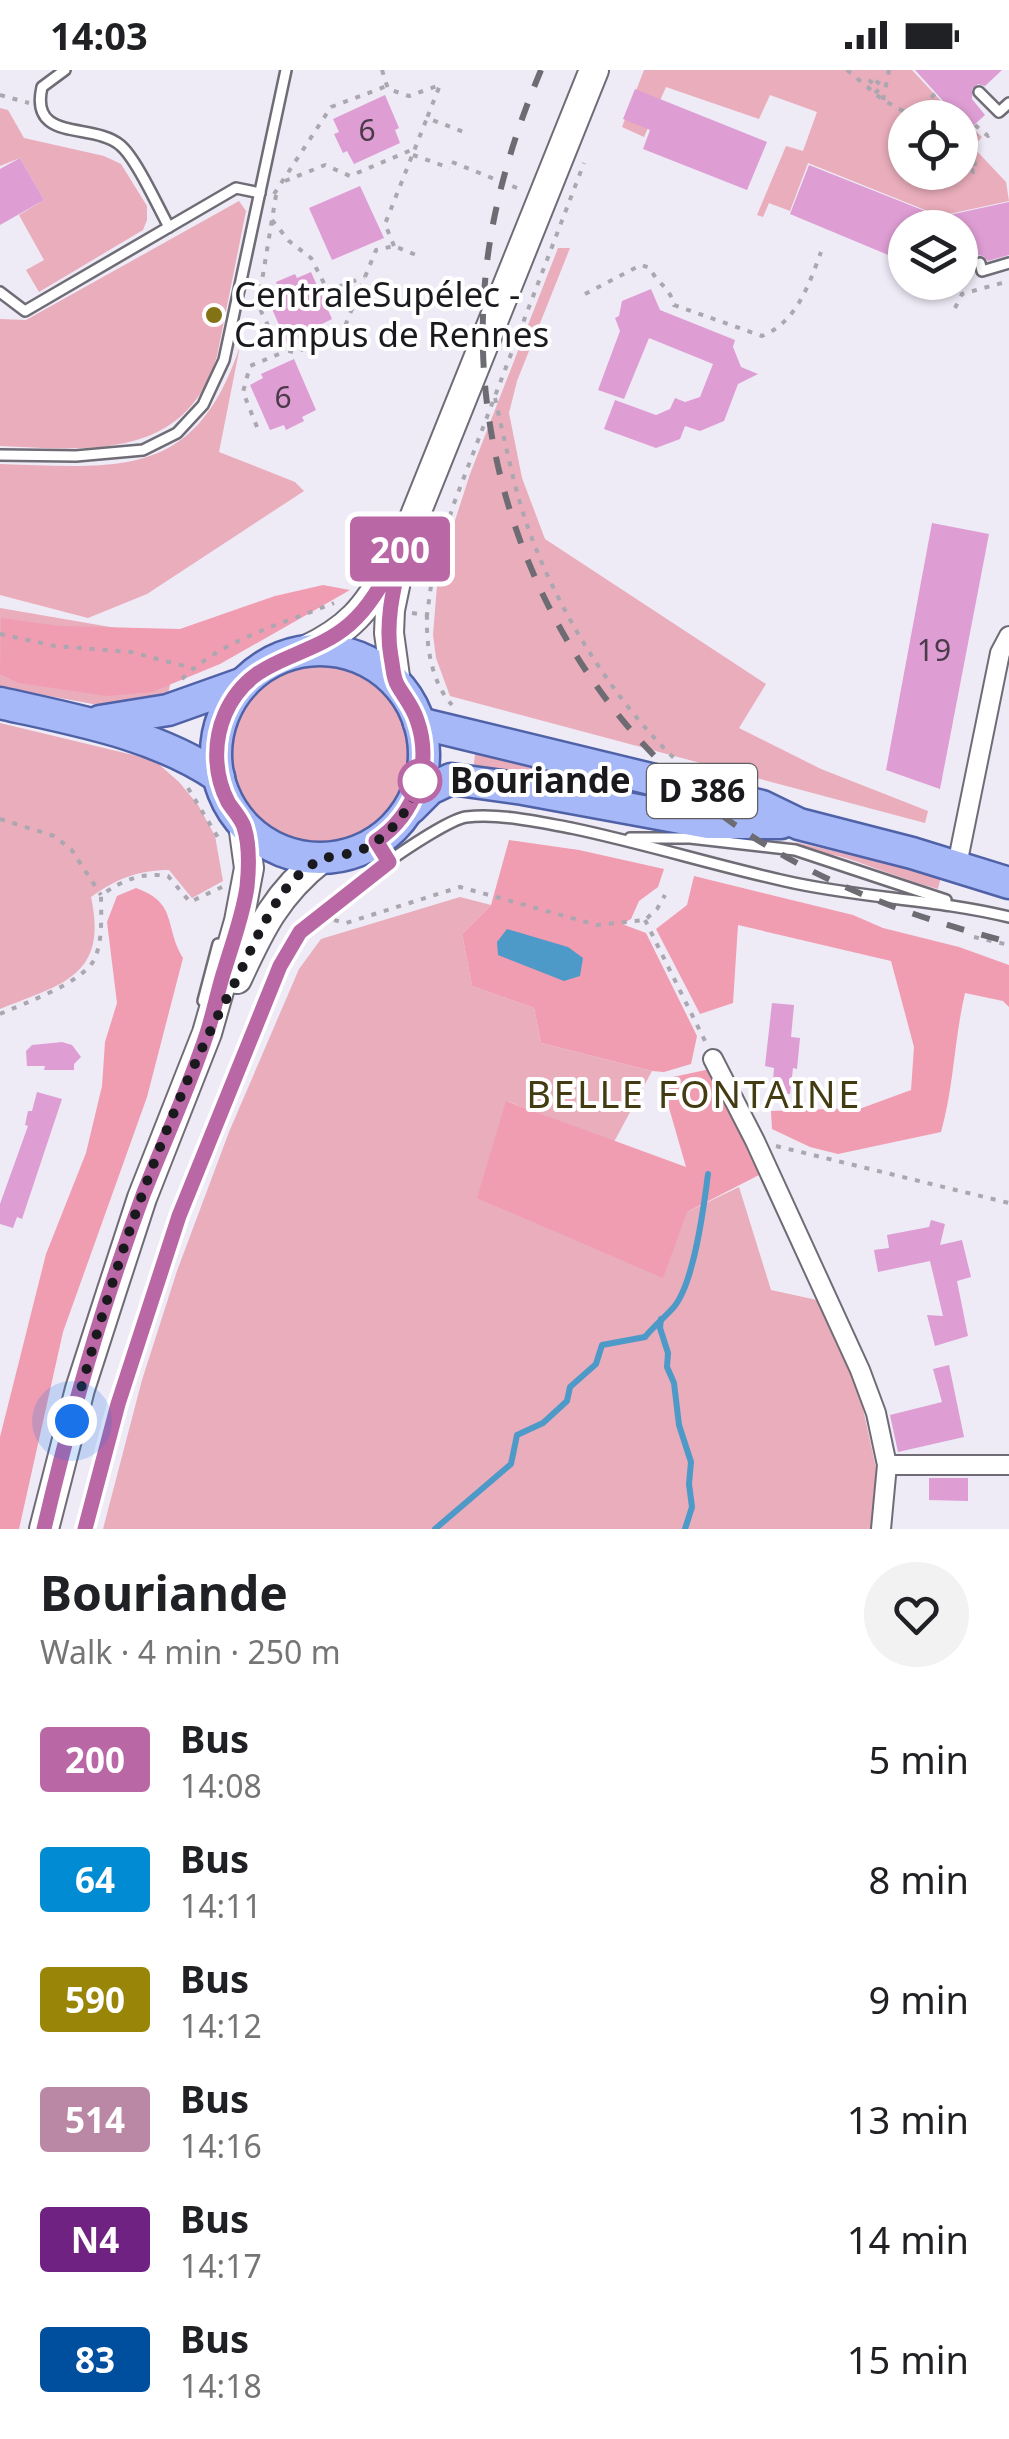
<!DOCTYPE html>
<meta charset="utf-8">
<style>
:root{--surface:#fff;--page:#f2f2f2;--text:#202124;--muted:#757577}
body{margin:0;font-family:"Noto Sans",sans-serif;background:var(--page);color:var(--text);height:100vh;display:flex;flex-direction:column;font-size:38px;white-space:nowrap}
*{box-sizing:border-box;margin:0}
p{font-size:32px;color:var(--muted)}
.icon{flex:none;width:55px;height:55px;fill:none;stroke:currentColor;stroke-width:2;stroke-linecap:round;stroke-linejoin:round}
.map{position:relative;height:1459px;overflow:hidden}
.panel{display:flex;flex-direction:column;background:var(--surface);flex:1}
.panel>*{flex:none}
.badge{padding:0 20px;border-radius:8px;font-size:35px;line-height:65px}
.tools{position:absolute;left:888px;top:30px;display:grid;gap:20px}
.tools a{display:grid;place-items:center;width:90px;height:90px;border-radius:50%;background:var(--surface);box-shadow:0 2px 8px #0004;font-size:50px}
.you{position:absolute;width:50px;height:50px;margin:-25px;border:8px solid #fff;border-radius:50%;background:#1a73e8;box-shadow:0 0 0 15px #1a73e833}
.map>.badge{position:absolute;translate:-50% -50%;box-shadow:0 0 0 5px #fff}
.round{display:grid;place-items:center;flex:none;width:105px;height:105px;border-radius:52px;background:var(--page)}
.head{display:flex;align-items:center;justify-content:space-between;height:170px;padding:0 40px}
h1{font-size:48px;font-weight:700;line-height:75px}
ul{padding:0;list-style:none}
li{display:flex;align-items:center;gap:30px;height:120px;padding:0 40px}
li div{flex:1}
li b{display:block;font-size:38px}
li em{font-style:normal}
li .badge{min-width:110px;font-weight:700;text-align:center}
.status{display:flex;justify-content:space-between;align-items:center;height:70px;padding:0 50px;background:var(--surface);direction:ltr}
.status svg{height:28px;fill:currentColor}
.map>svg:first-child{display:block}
</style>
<div class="status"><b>14:03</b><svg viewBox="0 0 49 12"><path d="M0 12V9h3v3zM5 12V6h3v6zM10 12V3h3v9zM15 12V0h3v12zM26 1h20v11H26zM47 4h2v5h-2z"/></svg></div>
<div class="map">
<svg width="1009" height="1459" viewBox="0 0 1009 1459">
<rect width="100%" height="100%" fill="#eeeaf6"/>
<g fill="#e9adbb" fill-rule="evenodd">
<path d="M644,0H912L955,46L958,44L982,67L973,77L1006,112L1009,131L940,146L808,93L790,141L769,133L763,147L757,145L786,76L803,81L817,42L770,25L759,49L666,17L644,67L622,57ZM905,48H960V102H905Z"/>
<polygon points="0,38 8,40 24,68 104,86 121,94 147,136 147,150 143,160 39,222 26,200 44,190 19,145 44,130 20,88 0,96"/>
<path d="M239,131L246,141L217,286C186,391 88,380 0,376V249L26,250Z"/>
<polygon points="558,178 570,178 517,311 509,343 522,408 545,469 766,614 739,658 821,699 928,741 925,753 450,626 436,588 433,565 438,503 470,404"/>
<path d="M240,276L219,382L295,412L304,421L147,524L88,548L0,525V394C121,398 196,409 240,276Z"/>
<polygon points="0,538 180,569 167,629 109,637 0,617"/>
<circle cx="320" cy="684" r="89"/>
<path d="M0,653L154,690L179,712L198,735L215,766L223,811L192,828L169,800C138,800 116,809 91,827C108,906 63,914 0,939Z"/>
<polygon points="476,674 674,720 691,735 473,703"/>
<path d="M795,772L941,806L938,819C909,811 883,801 855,791C834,783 814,784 795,772Z"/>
<polygon points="460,827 491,835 462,864 472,916 534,938 541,973 652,1001 614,1072 507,1031 687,1142 739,1117 771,1220 817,1230 860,1325 876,1398 871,1459 103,1459 142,1310 177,1201 229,1062 299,899 321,869"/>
</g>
<g fill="#f19db1">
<polygon points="323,515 350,520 220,594 152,622 107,626 19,613 0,604 1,548 60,556 180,559 275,526"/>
<polygon points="509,770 579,780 664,799 658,817 639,831 631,849 622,854 646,863 697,966 691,994 664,1002 652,1001 541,973 534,938 472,916 462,864 491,835"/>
<path d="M694,806L853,845L883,858L959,877L1009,895V937L1003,931L965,923C954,970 954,1016 941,1062L838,1084L810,1077L772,1059L771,1041L862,1038L911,1020L914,977L891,891L738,855L733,933L700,944L656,859L687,835Z"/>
<path d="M136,818C178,833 164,856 183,888L147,1027L63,1262L19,1459H0V1367L46,1184L86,1083L102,1016L105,972L117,933L107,852L117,826Z"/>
<polygon points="710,999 759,1105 687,1142 663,1208 477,1128 506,1031 686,1097 663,1017 673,1007"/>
</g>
<polygon fill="#4d99c8" points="507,859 568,877 583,888 580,906 564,911 498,885 497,872"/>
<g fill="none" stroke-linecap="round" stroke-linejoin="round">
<g stroke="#4d99c8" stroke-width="6">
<polyline points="661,1249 660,1258 668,1283 667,1297 674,1313 679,1355 691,1392 689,1414 692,1437 685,1459"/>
<path d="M435,1459L511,1394L517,1365L543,1353L567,1331L570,1317L596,1294L602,1275L645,1267C654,1256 664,1248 673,1238C694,1215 704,1136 708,1104"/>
</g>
</g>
<g fill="#de9dd3">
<polygon points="915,0 1002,0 985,16 978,14 972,19 972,29 985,45 973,56 958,40 955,44"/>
<polygon points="635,19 767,72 747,120 643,79 650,60 623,49"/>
<polygon points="385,25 399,58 395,60 400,73 354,94 347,81 343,83 334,64 339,62 333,49"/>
<polygon points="20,88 44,130 0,155 0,99"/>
<polygon points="809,95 940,147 1009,132 1009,185 988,191 983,186 977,185 972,195 960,198 960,158 905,158 905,192 790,144"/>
<polygon points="360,116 384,168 332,190 309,138"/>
<polygon points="311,202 332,249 318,256 320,259 287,273 265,223 278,217 276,212 295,204 297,208"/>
<polygon points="651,219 660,240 735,270 733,277 741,297 758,304 738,314 724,351 700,361 685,356 680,369 656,378 604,359 615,330 656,345 670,339 675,328 685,332 700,327 713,294 649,268 624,329 598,320 620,261 615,248 619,246 622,231"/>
<polygon points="294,289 316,340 302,347 304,351 286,360 284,355 270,360 250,315 263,308 261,304"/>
<polygon points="932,453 989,464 940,719 886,700"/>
<polygon points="772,933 794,935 791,967 800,968 797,999 793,998 790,1024 772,1023 774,998 765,996"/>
<polygon points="62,972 72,975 81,987 74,994 74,1000 44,1000 45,996 27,996 26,981 32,975"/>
<polygon points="37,1022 62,1029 22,1149 17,1147 13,1158 0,1154 0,1134 28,1056 25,1055 28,1041 32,1041"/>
<polygon points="931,1150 945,1154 940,1175 962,1170 971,1207 957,1211 968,1266 935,1276 927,1245 943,1246 930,1191 878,1202 874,1180 889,1178 887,1165 929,1157"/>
<polygon points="949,1295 964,1367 898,1382 890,1345 942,1332 933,1299"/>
<polygon points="929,1408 968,1408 968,1431 929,1430"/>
</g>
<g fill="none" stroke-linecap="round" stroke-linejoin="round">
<g stroke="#6f6c76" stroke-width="14">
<g id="lane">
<path d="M65,0L42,17C29,73 93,52 120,75C136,88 158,137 169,157L236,118L260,123"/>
<polyline points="979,22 999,42 1009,33"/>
<polyline points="980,193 982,201 1009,193"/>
<polyline points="0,222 25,241 169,157"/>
<polyline points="0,385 76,386 143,380 177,363 203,335 224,290 286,0"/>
<polyline points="630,768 690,768 795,780 946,830"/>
<polyline points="376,771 389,792"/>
<polyline points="203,931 218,874"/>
<path d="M85,1459L118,1334L179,1146L280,896C286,885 292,873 299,863C317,840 439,751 466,747C500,743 538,752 571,758C643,773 713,795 785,811C858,828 935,829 1009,847"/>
</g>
</g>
<g stroke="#6f6c76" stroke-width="22">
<g id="street">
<polyline points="957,795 1000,583 1009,566"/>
<polyline points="713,989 755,1071 860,1300 876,1343 887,1395 881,1459"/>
<polyline points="887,1395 1009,1395"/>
</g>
</g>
<g stroke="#6f6c76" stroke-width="32">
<g id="secondary">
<path d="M304,581C350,560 367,538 391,496"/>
<polyline points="396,614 389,563 390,540 404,473 594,0"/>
<path d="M237,909C260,859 277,823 322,788"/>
<polyline points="44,1459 80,1319 111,1223 142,1128 207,963 239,851 249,798 243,754"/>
</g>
</g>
<g stroke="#4f62a7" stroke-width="35">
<g id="primary">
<circle cx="320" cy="684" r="104"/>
<path d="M0,633C75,650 154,663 219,707"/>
<polyline points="100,651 168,640 244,613"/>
<polyline points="419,653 762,736 799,754 912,783 1009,813"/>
<polyline points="411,738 430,719 451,709 523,719 708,753 781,753"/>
</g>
</g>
<g stroke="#aaa7b0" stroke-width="4" stroke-dasharray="5 8" stroke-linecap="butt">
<polyline points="382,0 388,19 409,26 440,15 427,48 464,62"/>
<polyline points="847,0 883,30 916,48"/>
<polyline points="875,23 882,17 873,7 870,11 876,16"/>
<polyline points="0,25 29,33"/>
<polyline points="883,30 889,0"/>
<polyline points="912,45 936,23"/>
<polyline points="975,55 988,66 994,60"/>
<polyline points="960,64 975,66 982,61"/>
<polyline points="413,85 450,98"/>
<polyline points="974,91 977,101 973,102 965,77 975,66"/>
<polyline points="452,92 522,120"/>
<polyline points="285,111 325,95 350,106 416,78"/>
<polyline points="274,124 331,37 387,16"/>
<polyline points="276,125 258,235 279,278 296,283 345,256 376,180 394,176 416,185"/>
<polyline points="272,150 289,171 311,188 328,221 364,207"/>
<polyline points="394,176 385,154 427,48"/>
<path d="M585,224L641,195L650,198C657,214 670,217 674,235L762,266C797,252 809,214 821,182"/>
<polyline points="955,238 962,224 1009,211"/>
<path d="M495,328C503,363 510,398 520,433C546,522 608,625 675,689"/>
<polyline points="257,357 243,322 250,296 279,284 279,279"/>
<polyline points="412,543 427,545 433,501 453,436 584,93"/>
<path d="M427,545C426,575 431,612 452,635"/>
<polyline points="0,564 55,576 131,582 192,598"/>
<path d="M182,609C221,570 284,553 334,533"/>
<polyline points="188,718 219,769"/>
<polyline points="0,749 54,766 71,779 101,825"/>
<polyline points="334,850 346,853 460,817 597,855 645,850 657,839 665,825"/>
<polyline points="645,850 705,971"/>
<polyline points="974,867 1009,875"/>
<path d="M0,944C24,933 84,913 95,888C103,869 101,845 101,825C124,810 141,802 168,806L190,832L222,817"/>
<polyline points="776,1076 1009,1133"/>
</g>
<use href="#lane" stroke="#fff" stroke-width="9"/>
<use href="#street" stroke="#fff" stroke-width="18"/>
<use href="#secondary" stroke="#fff" stroke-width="28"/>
<use href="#primary" stroke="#a6b8f7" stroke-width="30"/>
<path stroke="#6e6c73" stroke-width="6" stroke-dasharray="18 18" stroke-linecap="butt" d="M541,0C513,67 491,139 485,212C465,431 576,659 764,774C840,821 922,850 1009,872"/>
</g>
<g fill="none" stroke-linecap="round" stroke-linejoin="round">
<g stroke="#fff" stroke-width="22">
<path id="line" d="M44,1459C70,1347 103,1233 143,1125C164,1071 189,1018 207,963C214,942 218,919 225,898C233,871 243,845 247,817C249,798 250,776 244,757C241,748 233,740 228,732C214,705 213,672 225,644C251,584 306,592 350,554C375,532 388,501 404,473C396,510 384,548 391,587C393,596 393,609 398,616C405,628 413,637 417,650C433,695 415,745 376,771L389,792L300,862L280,896L179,1146L118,1334L85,1459"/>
</g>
<use href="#line" stroke="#ba67a6" stroke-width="15"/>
<path stroke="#1a191d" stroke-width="10" stroke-dasharray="0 18" d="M72,1351C112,1205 160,1055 230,922C246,892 258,861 276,833C285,817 307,793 326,788C335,785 346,785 356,782C388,770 408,743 420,711"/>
</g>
<circle fill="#847314" stroke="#fff" stroke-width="4" cx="214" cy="245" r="10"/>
<circle fill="#fff" stroke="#ba67a6" stroke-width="5" cx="420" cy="711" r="20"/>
<g text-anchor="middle" stroke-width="8" stroke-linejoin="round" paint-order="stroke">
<g font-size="30" fill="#4b3a4a">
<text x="367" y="71">6</text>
<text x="283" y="338">6</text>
<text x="934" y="591">19</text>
</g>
<rect fill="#fff" stroke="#5f5e61" stroke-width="2.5" x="647" y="694" width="110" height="54" rx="8"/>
<g font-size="32" font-weight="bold" fill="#1a191d">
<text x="702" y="732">D 386</text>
</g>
<g font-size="35" fill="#1a191d" stroke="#fff" text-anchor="start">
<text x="234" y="237">CentraleSupélec -<tspan x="234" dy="40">Campus de Rennes</tspan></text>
</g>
<g font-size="35" font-weight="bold" fill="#1a191d" stroke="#fff" text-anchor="start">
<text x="450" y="723">Bouriande</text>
</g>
<g font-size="38" letter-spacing="2.5" fill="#433b11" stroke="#fff">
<text x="694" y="1038">BELLE FONTAINE</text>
</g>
</g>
</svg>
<div class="tools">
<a><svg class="icon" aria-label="locate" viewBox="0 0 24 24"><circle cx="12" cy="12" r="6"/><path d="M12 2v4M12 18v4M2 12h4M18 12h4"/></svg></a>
<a><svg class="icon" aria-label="layers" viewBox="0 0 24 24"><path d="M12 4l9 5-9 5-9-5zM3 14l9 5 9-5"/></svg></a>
</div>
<div class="you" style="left:72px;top:1351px"></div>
<b class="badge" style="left:400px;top:479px;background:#ba67a6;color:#fff">200</b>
</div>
<section class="panel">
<div class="head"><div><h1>Bouriande</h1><p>Walk · 4 min · 250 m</p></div><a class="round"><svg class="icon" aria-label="heart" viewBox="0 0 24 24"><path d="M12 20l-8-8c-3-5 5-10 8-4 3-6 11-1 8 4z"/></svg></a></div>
<ul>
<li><span class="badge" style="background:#ba67a6;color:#fff">200</span><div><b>Bus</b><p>14:08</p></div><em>5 min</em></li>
<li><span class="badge" style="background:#008bd2;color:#fff">64</span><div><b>Bus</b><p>14:11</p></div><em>8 min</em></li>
<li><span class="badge" style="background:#998608;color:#fff">590</span><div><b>Bus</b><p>14:12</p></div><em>9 min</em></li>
<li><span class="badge" style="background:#ba88a4;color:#fff">514</span><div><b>Bus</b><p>14:16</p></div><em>13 min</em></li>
<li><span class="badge" style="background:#6f2282;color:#fff">N4</span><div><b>Bus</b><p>14:17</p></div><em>14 min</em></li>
<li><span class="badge" style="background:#004f9e;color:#fff">83</span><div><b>Bus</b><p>14:18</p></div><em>15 min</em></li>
</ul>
</section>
